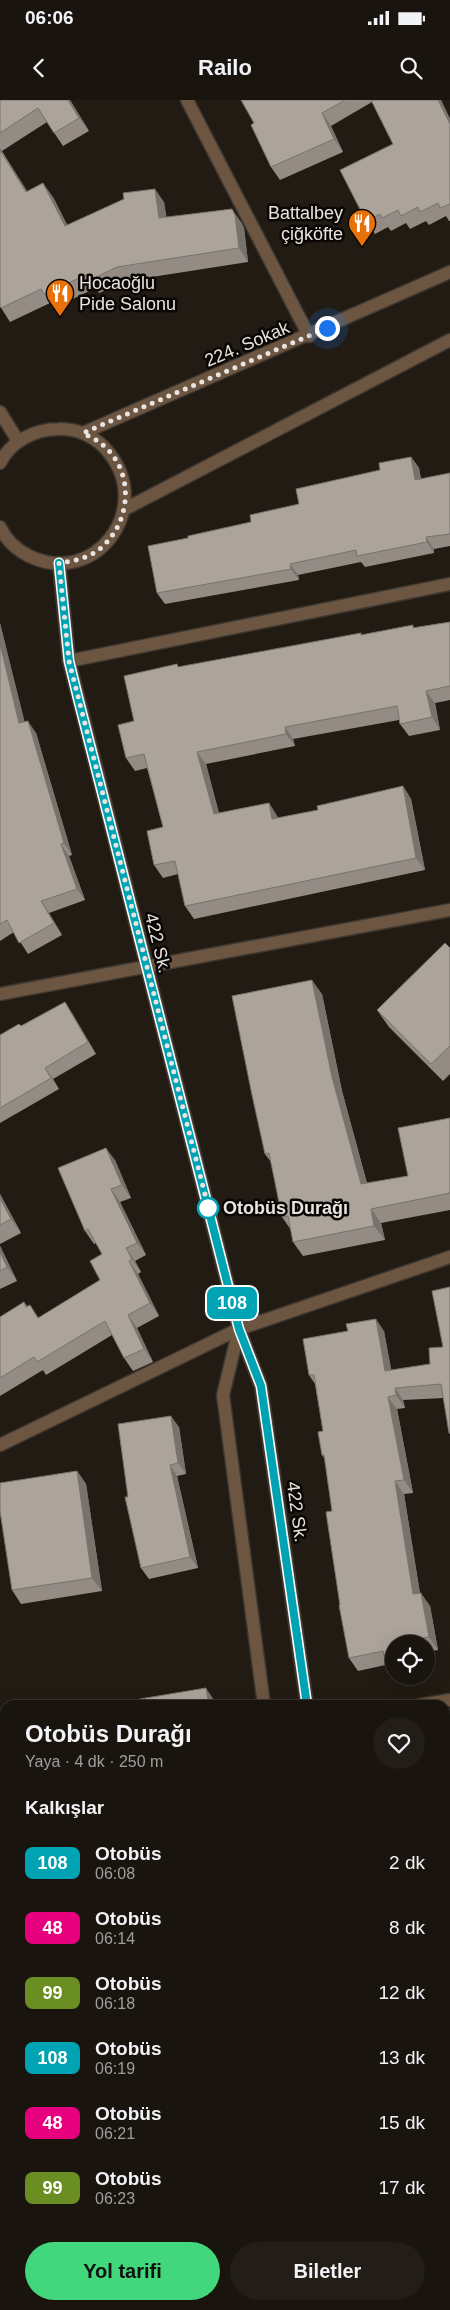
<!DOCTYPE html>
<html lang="tr">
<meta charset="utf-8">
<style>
:root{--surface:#19140e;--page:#221d17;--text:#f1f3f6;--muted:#9f9e9e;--line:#37332e;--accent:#42d77c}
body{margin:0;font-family:Helvetica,sans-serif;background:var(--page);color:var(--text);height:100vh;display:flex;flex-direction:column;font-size:19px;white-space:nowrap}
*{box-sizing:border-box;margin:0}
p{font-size:16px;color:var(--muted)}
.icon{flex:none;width:28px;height:28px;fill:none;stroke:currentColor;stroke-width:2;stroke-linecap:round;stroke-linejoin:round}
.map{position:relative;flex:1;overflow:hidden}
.drawer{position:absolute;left:0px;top:1600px;width:450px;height:610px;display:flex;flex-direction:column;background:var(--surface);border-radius:15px 15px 0 0;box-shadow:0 5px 20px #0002,0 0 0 1px var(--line)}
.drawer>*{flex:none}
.badge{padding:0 10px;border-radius:8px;font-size:18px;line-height:32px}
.fabs{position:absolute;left:385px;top:1535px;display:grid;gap:10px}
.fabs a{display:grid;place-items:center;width:50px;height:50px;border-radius:50%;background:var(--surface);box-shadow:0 5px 20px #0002,0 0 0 1px var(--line);font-size:25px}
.you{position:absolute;width:25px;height:25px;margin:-12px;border:4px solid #fff;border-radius:50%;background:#1a73e8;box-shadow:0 0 0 8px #1a73e833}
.map>.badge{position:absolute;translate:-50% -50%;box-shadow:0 0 0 2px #fff}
h2{padding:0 25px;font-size:19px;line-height:45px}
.round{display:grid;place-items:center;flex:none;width:52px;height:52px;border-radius:26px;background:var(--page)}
.head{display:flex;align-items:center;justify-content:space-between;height:85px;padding:0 25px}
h1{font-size:24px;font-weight:700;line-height:38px}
.cta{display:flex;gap:10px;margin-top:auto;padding:10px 25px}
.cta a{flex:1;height:58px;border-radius:30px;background:var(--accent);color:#111;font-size:20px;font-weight:700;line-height:58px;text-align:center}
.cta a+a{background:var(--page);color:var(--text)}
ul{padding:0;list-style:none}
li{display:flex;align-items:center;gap:15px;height:65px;padding:0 25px}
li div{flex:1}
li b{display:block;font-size:19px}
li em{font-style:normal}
li .badge{min-width:55px;font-weight:700;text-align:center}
.status{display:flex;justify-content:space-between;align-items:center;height:35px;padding:0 25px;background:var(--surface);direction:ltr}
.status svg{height:14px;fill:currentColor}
header{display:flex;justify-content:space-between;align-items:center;height:65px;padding:0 25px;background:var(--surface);font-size:22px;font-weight:700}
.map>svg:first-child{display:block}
</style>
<div class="status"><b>06:06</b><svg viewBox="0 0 49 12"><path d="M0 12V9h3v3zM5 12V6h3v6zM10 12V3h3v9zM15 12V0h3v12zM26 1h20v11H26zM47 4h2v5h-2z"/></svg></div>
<header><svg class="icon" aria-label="back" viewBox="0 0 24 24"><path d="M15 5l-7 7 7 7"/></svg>Railo<svg class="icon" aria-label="search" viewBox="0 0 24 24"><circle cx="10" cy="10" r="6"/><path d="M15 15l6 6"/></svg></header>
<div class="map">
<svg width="450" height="2210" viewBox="0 0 450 2210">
<rect width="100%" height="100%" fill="#211b13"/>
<polygon fill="#2b2114" points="0,1901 5,1932 5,2134 0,2135"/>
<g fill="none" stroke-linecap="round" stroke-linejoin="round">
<g stroke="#3d3730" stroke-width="15">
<g id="minor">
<polyline points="187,0 309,236"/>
<polyline points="59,463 69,561 239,1229 261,1286 307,1605"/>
<polyline points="69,561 450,484"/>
<polyline points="0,894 450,810"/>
<polyline points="239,1229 223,1295 264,1605"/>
<polyline points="0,1345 239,1229 450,1157"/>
<polyline points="420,1605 450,1600"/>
<polyline points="445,1644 450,1643"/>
<polyline points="0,1769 5,1824"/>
<polyline points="445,2088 450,2087"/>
<polyline points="0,2139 5,2139"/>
<polyline points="0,2170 5,2194"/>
<polyline points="7,2205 8,2210"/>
<polyline points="345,2205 346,2210"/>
<polyline points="393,2205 394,2210"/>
</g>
</g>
<g stroke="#3d3730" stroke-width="15">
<g id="tertiary">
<polyline points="0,312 18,341"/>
<polyline points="83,333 450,172"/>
<path d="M0,363C11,341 35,329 59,329C78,328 98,338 109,353C154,409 95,488 29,456C17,450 6,440 0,427"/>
<polyline points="125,409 450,240"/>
</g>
</g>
<use href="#minor" stroke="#6c5541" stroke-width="12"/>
<use href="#tertiary" stroke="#6c5541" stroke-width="12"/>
</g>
<g fill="#948c84">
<polygon points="0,0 70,0 89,31 63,46 47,22 2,51 27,92 53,97 67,125 164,102 166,117 241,122 244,128 248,162 126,181 99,193 96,188 53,208 50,203 10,222 0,206"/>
<polygon points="241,0 441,0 450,19 450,121 449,121 446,116 429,125 426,121 410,129 406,123 391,131 388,127 375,134 366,121 393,44 372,2 331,26 343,52 280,80 271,67 254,23"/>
<polygon points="411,357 419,368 421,379 450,373 450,446 434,449 434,453 365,467 361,462 298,475 299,480 165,504 157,493 188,438 251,422 299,404"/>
<polygon points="450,522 450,600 435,603 440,630 409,636 400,624 399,620 293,639 295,646 206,664 219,713 269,703 277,716 278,718 318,710 403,686 411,699 425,770 194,819 185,806 178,774 163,778 154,765 163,727 147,668 135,671 126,658 134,621 179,567 363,535"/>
<polygon points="0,523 24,622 36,633 72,755 69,756 85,800 49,813 62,835 28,854 14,832 0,841"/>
<polygon points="450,848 450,974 443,981 389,927 377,910"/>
<polygon points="322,894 342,991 367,1083 408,1076 450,1018 450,1110 381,1123 385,1140 303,1156 293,1142 291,1130 282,1117 271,1062 265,1054"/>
<polygon points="72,913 96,954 53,979 59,989 0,1023 0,935 21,926"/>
<polygon points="115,1060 131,1098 120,1102 146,1155 135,1161 141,1172 138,1174 159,1216 137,1228 153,1262 133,1271 124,1258 112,1235 46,1275 43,1270 0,1296 0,1217 24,1202 27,1206 39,1218 100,1180 102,1154 96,1143 94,1144 85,1131"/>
<polygon points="0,1094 21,1133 0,1144"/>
<polygon points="0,1146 17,1181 0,1189"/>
<polygon points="450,1187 450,1334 449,1333 444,1298 403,1300 405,1308 397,1309 413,1393 404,1394 420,1493 430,1506 438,1550 432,1551 434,1561 426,1562 426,1544 394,1544 394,1568 393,1569 390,1564 358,1571 349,1558 340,1505 332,1411 325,1359 322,1355 323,1331 315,1284 309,1275 384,1231 391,1270 430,1264 443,1247"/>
<polygon points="179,1327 186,1374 177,1376 198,1468 149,1479 141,1468 128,1397"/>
<polygon points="77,1371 86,1384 102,1491 21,1504 12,1490"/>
<polygon points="445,1710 450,1738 450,2053 445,2054"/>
<polygon points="0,1959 5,1985 5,2079 0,2080"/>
<polygon points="193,2205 321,2205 202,2210 196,2210"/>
</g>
<g fill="#78726c">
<polygon points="68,0 70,0 89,31 79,18"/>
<polygon points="438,0 441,0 450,19 450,24"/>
<polygon points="322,13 331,26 343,52 334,39"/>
<polygon points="0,48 36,105 26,92 0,50"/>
<polygon points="43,83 53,97 75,140 65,126"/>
<polygon points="155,89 164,102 169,131 159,118"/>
<polygon points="232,109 241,122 244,128 248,162 239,148"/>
<polygon points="411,357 419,368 423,391 415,380"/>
<polygon points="426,437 434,449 434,453 427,442"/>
<polygon points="290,464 298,475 299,480 291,469"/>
<polygon points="0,523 28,635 19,623 0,544"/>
<polygon points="426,591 435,603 440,630 432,617"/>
<polygon points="28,621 36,633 72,755 64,743"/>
<polygon points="285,627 293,639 295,646 286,634"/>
<polygon points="197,652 206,664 222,727 214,714"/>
<polygon points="403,686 411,699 425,770 416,758"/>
<polygon points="269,703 277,716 280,732 272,719"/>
<polygon points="61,744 69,756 85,800 77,789"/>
<polygon points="41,801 49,813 62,835 54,823"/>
<polygon points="312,880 322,894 342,991 371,1099 361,1084 332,977"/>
<polygon points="65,902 72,913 96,954 88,942"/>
<polygon points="45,968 53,979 59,989 51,978"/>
<polygon points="106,1048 115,1060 131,1098 122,1085"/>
<polygon points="111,1089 120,1102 146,1155 137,1143"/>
<polygon points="0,1094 21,1133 11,1119 0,1098"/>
<polygon points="371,1109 381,1123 385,1140 374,1126"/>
<polygon points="0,1146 17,1181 7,1167 0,1152"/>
<polygon points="126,1148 135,1161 141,1172 132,1159"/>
<polygon points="129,1161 138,1174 159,1216 150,1203"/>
<polygon points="128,1215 137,1228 153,1262 144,1249"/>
<polygon points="376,1219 384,1231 394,1284 385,1271"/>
<polygon points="395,1288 403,1300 405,1308 396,1295"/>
<polygon points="388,1297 397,1309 413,1393 404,1380"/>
<polygon points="171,1316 179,1327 186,1374 178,1363"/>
<polygon points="170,1365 177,1376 198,1468 190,1457"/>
<polygon points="77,1371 86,1384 102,1491 92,1478"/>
<polygon points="395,1381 404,1394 422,1507 413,1494"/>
<polygon points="421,1493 430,1506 438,1550 429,1537"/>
<polygon points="423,1538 432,1551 434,1561 426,1550 426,1544 424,1544"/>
<polygon points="206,1588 216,1603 216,1605 209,1605"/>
<polygon points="445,1710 450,1738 450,1777 445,1748"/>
<polygon points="447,1800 450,1804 450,1815"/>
<polygon points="0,1959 5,1985 5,2026 0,1999"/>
<polygon points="312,2205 321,2205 322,2210 313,2210"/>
</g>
<g fill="#aca39a" stroke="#78726c">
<polygon points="0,0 68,0 79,18 54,33 38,8 0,33"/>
<polygon points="241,0 345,0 322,13 334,39 271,67 251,25 254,23"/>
<polygon points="371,0 438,0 450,24 450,104 440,108 438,103 420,112 418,107 401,116 398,110 382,118 380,114 366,121 340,70 393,44"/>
<polygon points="0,50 26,92 43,83 65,126 124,99 123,93 155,89 159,118 232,109 235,115 239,148 117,167 90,180 88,174 44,194 41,189 1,208 0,206"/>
<polygon points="411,357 415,380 450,373 450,434 426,437 427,442 357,456 356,450 290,464 291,469 157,493 148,446 188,438 188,436 251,422 250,415 299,404 296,389 380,370 379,363"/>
<polygon points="450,522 450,586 426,591 432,617 400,624 397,606 285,627 286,634 197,652 214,714 269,703 272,719 318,710 317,706 403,686 416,758 185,806 175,761 154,765 147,731 163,727 144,654 126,658 118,625 134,621 124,576 177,564 178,567 361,533 361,535 413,525 413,528"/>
<polygon points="0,544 19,623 28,621 64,743 61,744 77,789 41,801 54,823 19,843 7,820 0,824"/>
<polygon points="445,843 450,848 450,946 431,964 377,910"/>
<polygon points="312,880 332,977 361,1084 408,1076 398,1028 450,1018 450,1093 371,1109 374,1126 293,1142 288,1116 282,1117 269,1053 265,1054 252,995 232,896"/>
<polygon points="65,902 88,942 45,968 51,978 0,1008 0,935 19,924 21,926"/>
<polygon points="106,1048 122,1085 111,1089 137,1143 126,1148 132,1159 129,1161 150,1203 128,1215 144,1249 124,1258 105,1221 37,1262 34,1257 0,1278 0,1217 24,1202 26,1207 30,1205 38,1218 100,1180 90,1161 102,1154 88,1129 85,1131 58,1068"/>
<polygon points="0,1098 11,1119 0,1125"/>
<polygon points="0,1152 7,1167 0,1171"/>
<polygon points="450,1187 450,1333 449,1333 441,1284 395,1288 396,1295 388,1297 404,1380 395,1381 413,1494 421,1493 429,1537 423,1538 424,1544 394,1544 394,1554 384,1556 383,1551 349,1558 339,1505 340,1505 326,1412 332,1411 324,1355 322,1355 318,1332 323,1331 314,1275 309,1275 303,1239 348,1231 346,1224 376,1219 385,1271 430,1264 429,1248 443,1247 432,1191"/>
<polygon points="171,1316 178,1363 170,1365 190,1457 141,1468 125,1397 128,1397 118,1324"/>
<polygon points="77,1371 92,1478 12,1490 0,1411 0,1383"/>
<polygon points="206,1588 209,1605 141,1605 140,1599"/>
<polygon points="445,1748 450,1777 450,1799 447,1800 450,1815 450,2038 445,2039"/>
<polygon points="0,1999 5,2026 5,2063 0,2064"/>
<polygon points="450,2121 450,2210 448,2210 445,2194 445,2122"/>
<polygon points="208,2205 312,2205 313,2210 209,2210"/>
</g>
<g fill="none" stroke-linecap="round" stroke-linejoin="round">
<g stroke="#fff" stroke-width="11">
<polyline id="line" points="59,463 69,561 78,598 239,1229 261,1286 307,1605"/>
</g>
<use href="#line" stroke="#00a3b4" stroke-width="8"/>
<path stroke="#e9e4df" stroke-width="5" stroke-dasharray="0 9" d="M208,1108L210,1114L69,561L59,463C74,461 90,458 102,447C131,421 135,372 103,345C98,340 90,337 83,333L327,228"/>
</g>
<defs>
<g id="restaurant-pin" transform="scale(1.4375)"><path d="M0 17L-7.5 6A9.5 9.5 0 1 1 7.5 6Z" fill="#e8710a" stroke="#090604"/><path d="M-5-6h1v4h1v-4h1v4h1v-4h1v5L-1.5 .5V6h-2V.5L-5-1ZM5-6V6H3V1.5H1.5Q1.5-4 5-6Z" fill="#fff"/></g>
</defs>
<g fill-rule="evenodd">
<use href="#restaurant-pin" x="362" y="123"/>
<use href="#restaurant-pin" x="60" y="193"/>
</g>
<circle fill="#fff" stroke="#00a3b4" stroke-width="2.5" cx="208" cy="1108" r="10"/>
<g text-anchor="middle" stroke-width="5" stroke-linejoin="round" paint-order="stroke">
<g font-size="18" fill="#e9e4df" stroke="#090604" text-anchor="end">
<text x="343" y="119">Battalbey<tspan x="343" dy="21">çiğköfte</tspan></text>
<text x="79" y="189" text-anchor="start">Hocaoğlu<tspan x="79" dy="21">Pide Salonu</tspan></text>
</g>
<g font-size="18" fill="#e9e4df" stroke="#090604">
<text transform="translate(247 244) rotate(-23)" y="6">224. Sokak</text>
<text transform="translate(158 843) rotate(76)" y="6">422 Sk.</text>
<text transform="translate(297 1412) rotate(82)" y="6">422 Sk.</text>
</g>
<g font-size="18" font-weight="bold" fill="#e9e4df" stroke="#090604" text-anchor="start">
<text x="223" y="1114">Otobüs Durağı</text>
</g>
</g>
</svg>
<div class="fabs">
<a><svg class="icon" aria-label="locate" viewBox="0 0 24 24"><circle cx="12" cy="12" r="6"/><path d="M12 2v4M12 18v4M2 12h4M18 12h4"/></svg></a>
</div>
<div class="you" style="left:327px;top:228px"></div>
<b class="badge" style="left:232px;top:1203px;background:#00a3b4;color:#fff">108</b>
<section class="drawer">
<div class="head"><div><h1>Otobüs Durağı</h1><p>Yaya · 4 dk · 250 m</p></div><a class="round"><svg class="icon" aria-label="heart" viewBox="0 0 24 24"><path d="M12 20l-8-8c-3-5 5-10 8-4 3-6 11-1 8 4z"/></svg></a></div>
<h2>Kalkışlar</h2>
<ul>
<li><span class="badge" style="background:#00a3b4;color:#fff">108</span><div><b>Otobüs</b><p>06:08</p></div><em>2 dk</em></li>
<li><span class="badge" style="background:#e6007e;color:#fff">48</span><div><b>Otobüs</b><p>06:14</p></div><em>8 dk</em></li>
<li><span class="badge" style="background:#6b8e23;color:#fff">99</span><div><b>Otobüs</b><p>06:18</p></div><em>12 dk</em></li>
<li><span class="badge" style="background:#00a3b4;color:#fff">108</span><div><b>Otobüs</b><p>06:19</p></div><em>13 dk</em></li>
<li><span class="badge" style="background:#e6007e;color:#fff">48</span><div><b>Otobüs</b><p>06:21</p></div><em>15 dk</em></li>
<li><span class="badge" style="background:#6b8e23;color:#fff">99</span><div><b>Otobüs</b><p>06:23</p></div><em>17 dk</em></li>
</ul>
<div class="cta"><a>Yol tarifi</a><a>Biletler</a></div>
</section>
</div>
